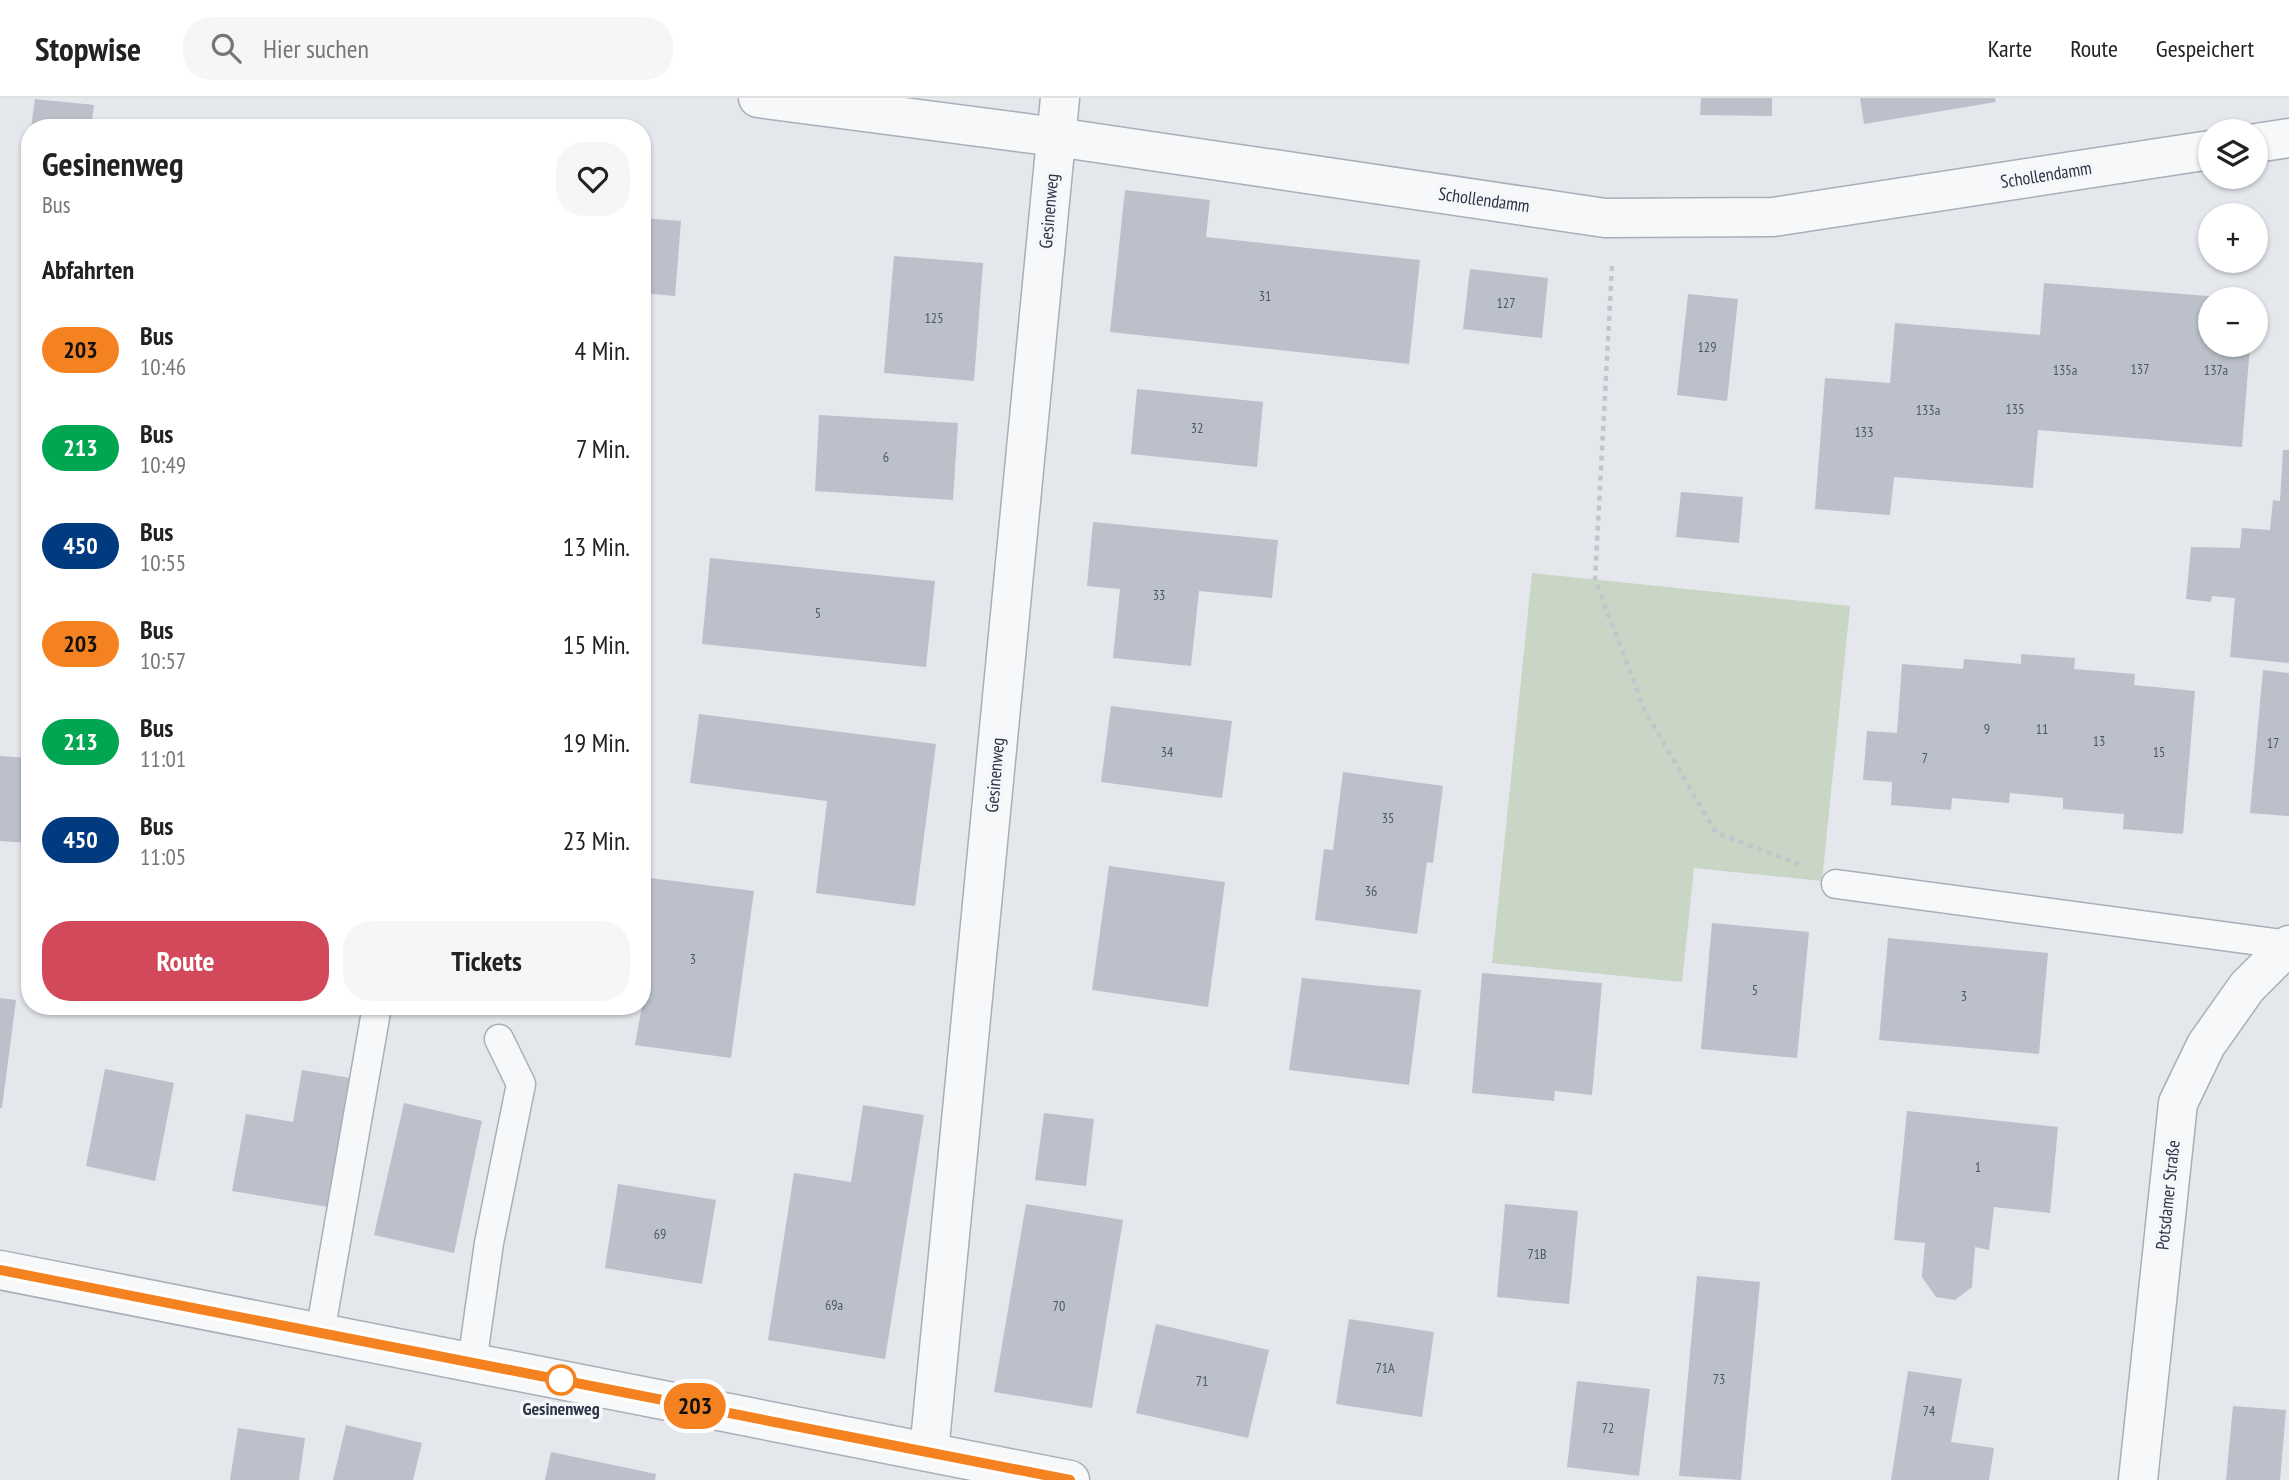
<!DOCTYPE html>
<html lang="de">
<meta charset="utf-8">
<style>
:root{--surface:#fff;--page:#f6f6f6;--text:#222;--muted:#767676;--line:#e0e0e0;--accent:#d1495b}
body{margin:0;font-family:"PT Sans Narrow",sans-serif;background:var(--page);color:var(--text);height:100vh;display:flex;flex-direction:column;font-size:26px;white-space:nowrap}
*{box-sizing:border-box;margin:0}
p{font-size:23px;color:var(--muted)}
.icon{flex:none;width:38px;height:38px;fill:none;stroke:currentColor;stroke-width:2;stroke-linecap:round;stroke-linejoin:round}
.map{position:relative;flex:1;overflow:hidden}
.panel{position:absolute;left:21px;top:21px;width:630px;height:896px;display:flex;flex-direction:column;background:var(--surface);border-radius:28px;box-shadow:0 2px 5px #0004}
.panel>*{flex:none}
.badge{padding:0 14px;border-radius:23px;font-size:24px;line-height:46px}
.buttons{position:absolute;left:2198px;top:21px;display:grid;gap:14px}
.buttons a{display:grid;place-items:center;width:70px;height:70px;border-radius:50%;background:var(--surface);box-shadow:0 2px 5px #0004;font-size:35px}
.map>.badge{position:absolute;translate:-50% -50%;box-shadow:0 0 0 4px #fff}
h2{padding:0 21px;font-size:26px;line-height:63px}
.round{display:grid;place-items:center;flex:none;width:74px;height:74px;border-radius:28px;background:var(--page)}
.headline{display:flex;align-items:center;justify-content:space-between;height:119px;padding:0 21px}
h1{font-size:33px;font-weight:700;line-height:52px}
.action{display:flex;gap:14px;margin-top:auto;padding:14px 21px}
.action a{flex:1;height:80px;border-radius:28px;background:var(--accent);color:#fff;font-size:28px;font-weight:700;line-height:80px;text-align:center}
.action a+a{background:var(--page);color:var(--text)}
ul{padding:0;list-style:none}
li{display:flex;align-items:center;gap:21px;height:98px;padding:0 21px}
li div{flex:1}
li b{display:block;font-size:26px}
li em{font-style:normal}
li .badge{min-width:77px;font-weight:700;text-align:center}
header{display:flex;align-items:center;gap:42px;box-sizing:border-box;height:98px;padding:0 35px;background:var(--surface);border-bottom:2px solid var(--line)}
header strong{font-size:33px}
nav{display:flex;gap:38px;margin-inline-start:auto;font-size:24px}
.search{width:490px;height:63px;background:var(--page);display:flex;align-items:center;gap:18px;box-sizing:border-box;padding:0 24px;border-radius:28px;color:var(--muted);font-size:26px}
.map>svg:first-child{display:block}
</style>
<header>
<strong>Stopwise</strong>
<div class="search"><svg class="icon" aria-label="search" viewBox="0 0 24 24"><circle cx="10" cy="10" r="6"/><path d="M15 15l6 6"/></svg>Hier suchen</div>
<nav><a>Karte</a><a>Route</a><a>Gespeichert</a></nav>
</header>
<div class="map">
<svg width="2289" height="1382" viewBox="0 0 2289 1382">
<rect width="100%" height="100%" fill="#e4e7ec"/>
<polygon fill="#c9d6c5" points="1532,475 1850,508 1822,783 1694,770 1682,884 1492,865"/>
<g fill="#bbc0ca">
<polygon points="1701,0 1772,0 1772,18 1700,17"/>
<polygon points="1860,0 1995,0 1996,4 1864,26"/>
<polygon points="35,1 94,7 91,30 31,30"/>
<polygon points="28,59 30,59 30,100 23,99"/>
<polygon points="1125,92 1210,102 1206,139 1420,162 1409,266 1110,234"/>
<polygon points="642,120 681,123 675,198 642,195"/>
<polygon points="894,158 983,165 974,283 884,275"/>
<polygon points="1470,171 1548,180 1542,240 1463,231"/>
<polygon points="2044,185 2221,199 2210,201 2210,247 2250,247 2242,349 2038,332 2033,390 1894,379 1890,417 1815,411 1825,280 1890,285 1895,225 2040,237"/>
<polygon points="1688,196 1738,201 1727,303 1677,297"/>
<polygon points="1137,291 1263,304 1257,369 1131,356"/>
<polygon points="819,317 958,325 953,402 815,393"/>
<polygon points="2283,352 2289,352 2289,565 2230,559 2235,500 2212,498 2211,504 2186,501 2191,449 2240,450 2242,430 2270,432 2273,402 2280,403"/>
<polygon points="1681,394 1743,399 1739,445 1676,439"/>
<polygon points="1093,424 1278,442 1272,500 1199,493 1191,568 1113,560 1120,491 1087,488"/>
<polygon points="710,460 935,483 926,569 702,546"/>
<polygon points="2021,556 2075,560 2074,571 2135,576 2134,587 2195,593 2183,736 2123,731 2124,716 2063,711 2063,700 2010,695 2009,705 1952,700 1951,712 1891,707 1892,684 1863,682 1867,633 1897,635 1902,566 1963,571 1964,561 2021,566"/>
<polygon points="2263,572 2289,575 2289,718 2250,715"/>
<polygon points="1111,608 1232,623 1222,700 1101,684"/>
<polygon points="699,616 936,646 915,808 816,795 827,703 690,685"/>
<polygon points="0,658 30,660 30,745 0,743"/>
<polygon points="1343,674 1443,688 1433,765 1427,764 1417,836 1315,822 1324,751 1333,752"/>
<polygon points="1109,768 1225,784 1208,909 1092,892"/>
<polygon points="642,779 754,793 731,960 635,947 642,908"/>
<polygon points="1712,825 1809,834 1797,960 1701,951"/>
<polygon points="1888,840 2048,855 2039,956 1879,942"/>
<polygon points="1482,875 1602,885 1592,997 1555,993 1554,1003 1472,995"/>
<polygon points="1302,880 1421,892 1409,987 1289,972"/>
<polygon points="0,900 16,902 2,1010 0,1010"/>
<polygon points="105,971 174,985 155,1083 86,1068"/>
<polygon points="302,972 356,981 334,1110 232,1093 246,1016 293,1024"/>
<polygon points="404,1005 482,1023 454,1155 374,1137"/>
<polygon points="863,1007 924,1017 885,1261 768,1242 794,1075 851,1084"/>
<polygon points="1907,1013 2058,1029 2050,1115 1994,1109 1989,1152 1975,1149 1972,1189 1955,1202 1936,1199 1922,1179 1925,1145 1894,1142"/>
<polygon points="1044,1015 1094,1021 1086,1088 1035,1082"/>
<polygon points="618,1086 716,1102 702,1186 605,1170"/>
<polygon points="1026,1106 1123,1122 1092,1310 994,1294"/>
<polygon points="1505,1106 1578,1113 1569,1206 1497,1199"/>
<polygon points="1697,1178 1760,1184 1741,1382 1679,1378"/>
<polygon points="1349,1221 1434,1234 1422,1319 1336,1306"/>
<polygon points="1156,1226 1269,1252 1248,1340 1136,1315"/>
<polygon points="1908,1273 1962,1281 1951,1344 1994,1350 1989,1382 1891,1382"/>
<polygon points="1577,1283 1650,1291 1639,1378 1567,1369"/>
<polygon points="2233,1308 2286,1312 2280,1382 2226,1382"/>
<polygon points="346,1327 422,1345 413,1382 333,1382"/>
<polygon points="238,1330 305,1340 299,1382 230,1382"/>
<polygon points="551,1354 656,1376 655,1382 545,1382"/>
</g>
<g fill="none" stroke-linecap="round" stroke-linejoin="round">
<g stroke="#a9aeb7" stroke-width="31">
<g id="service">
<polyline points="1836,786 2289,847"/>
<polyline points="320,1235 377,908"/>
<polyline points="472,1265 489,1145 521,986 499,941"/>
</g>
</g>
<g stroke="#a9aeb7" stroke-width="41">
<g id="minor">
<polyline points="758,0 1056,39 1605,120 1773,119 2210,52"/>
<polyline points="2256,45 2289,40"/>
<polyline points="0,1172 1070,1382"/>
<polyline points="929,1354 1060,0"/>
<polyline points="2138,1382 2178,1005 2206,947 2247,889 2289,847"/>
</g>
</g>
<polyline stroke="#c2c5cb" stroke-width="4.5" stroke-dasharray="5 5" stroke-linecap="butt" points="1612,168 1595,481 1645,613 1716,735 1799,766"/>
<use href="#service" stroke="#f7f8fa" stroke-width="28"/>
<use href="#minor" stroke="#f7f8fa" stroke-width="38"/>
</g>
<g fill="none" stroke-linecap="round" stroke-linejoin="round">
<g stroke="#fff" stroke-width="16">
<polyline id="line" points="0,1172 1070,1382"/>
</g>
<use href="#line" stroke="#f58220" stroke-width="10"/>
</g>
<circle fill="#fff" stroke="#f58220" stroke-width="3.5" cx="561" cy="1282" r="14"/>
<g text-anchor="middle" stroke-width="7" stroke-linejoin="round" paint-order="stroke">
<g font-size="14" fill="#4f5766">
<text x="1265" y="203">31</text>
<text x="1506" y="210">127</text>
<text x="934" y="225">125</text>
<text x="1707" y="254">129</text>
<text x="2140" y="276">137</text>
<text x="2065" y="277">135a</text>
<text x="2216" y="277">137a</text>
<text x="2015" y="316">135</text>
<text x="1928" y="317">133a</text>
<text x="1197" y="335">32</text>
<text x="1864" y="339">133</text>
<text x="886" y="364">6</text>
<text x="1159" y="502">33</text>
<text x="818" y="520">5</text>
<text x="1987" y="636">9</text>
<text x="2042" y="636">11</text>
<text x="2099" y="648">13</text>
<text x="2273" y="650">17</text>
<text x="1167" y="659">34</text>
<text x="2159" y="659">15</text>
<text x="1925" y="665">7</text>
<text x="1388" y="725">35</text>
<text x="1371" y="798">36</text>
<text x="693" y="866">3</text>
<text x="1755" y="897">5</text>
<text x="1964" y="903">3</text>
<text x="1978" y="1074">1</text>
<text x="660" y="1141">69</text>
<text x="1537" y="1161">71B</text>
<text x="834" y="1212">69a</text>
<text x="1059" y="1213">70</text>
<text x="1385" y="1275">71A</text>
<text x="1719" y="1286">73</text>
<text x="1202" y="1288">71</text>
<text x="1929" y="1318">74</text>
<text x="1608" y="1335">72</text>
</g>
<g font-size="18" fill="#2b3445" stroke="#f4f6f9">
<text transform="translate(2046 77) rotate(-9)" y="6">Schollendamm</text>
<text transform="translate(1484 102) rotate(8)" y="6">Schollendamm</text>
<text transform="translate(1049 113) rotate(-85)" y="6">Gesinenweg</text>
<text transform="translate(995 677) rotate(-85)" y="6">Gesinenweg</text>
<text transform="translate(2168 1097) rotate(-84)" y="6">Potsdamer Straße</text>
</g>
<g font-size="18" font-weight="bold" fill="#2b3445" stroke="#f4f6f9">
<text x="561" y="1317">Gesinenweg</text>
</g>
</g>
</svg>
<div class="buttons">
<a><svg class="icon" aria-label="layers" viewBox="0 0 24 24"><path d="M12 4l9 5-9 5-9-5zM3 14l9 5 9-5"/></svg></a>
<a>+</a>
<a>−</a>
</div>
<b class="badge" style="left:695px;top:1308px;background:#f58220;color:#111">203</b>
<section class="panel">
<div class="headline"><div><h1>Gesinenweg</h1><p>Bus</p></div><a class="round"><svg class="icon" aria-label="heart" viewBox="0 0 24 24"><path d="M12 20l-8-8c-3-5 5-10 8-4 3-6 11-1 8 4z"/></svg></a></div>
<h2>Abfahrten</h2>
<ul>
<li><span class="badge" style="background:#f58220;color:#111">203</span><div><b>Bus</b><p>10:46</p></div><em>4 Min.</em></li>
<li><span class="badge" style="background:#00a651;color:#fff">213</span><div><b>Bus</b><p>10:49</p></div><em>7 Min.</em></li>
<li><span class="badge" style="background:#003b80;color:#fff">450</span><div><b>Bus</b><p>10:55</p></div><em>13 Min.</em></li>
<li><span class="badge" style="background:#f58220;color:#111">203</span><div><b>Bus</b><p>10:57</p></div><em>15 Min.</em></li>
<li><span class="badge" style="background:#00a651;color:#fff">213</span><div><b>Bus</b><p>11:01</p></div><em>19 Min.</em></li>
<li><span class="badge" style="background:#003b80;color:#fff">450</span><div><b>Bus</b><p>11:05</p></div><em>23 Min.</em></li>
</ul>
<div class="action"><a>Route</a><a>Tickets</a></div>
</section>
</div>
